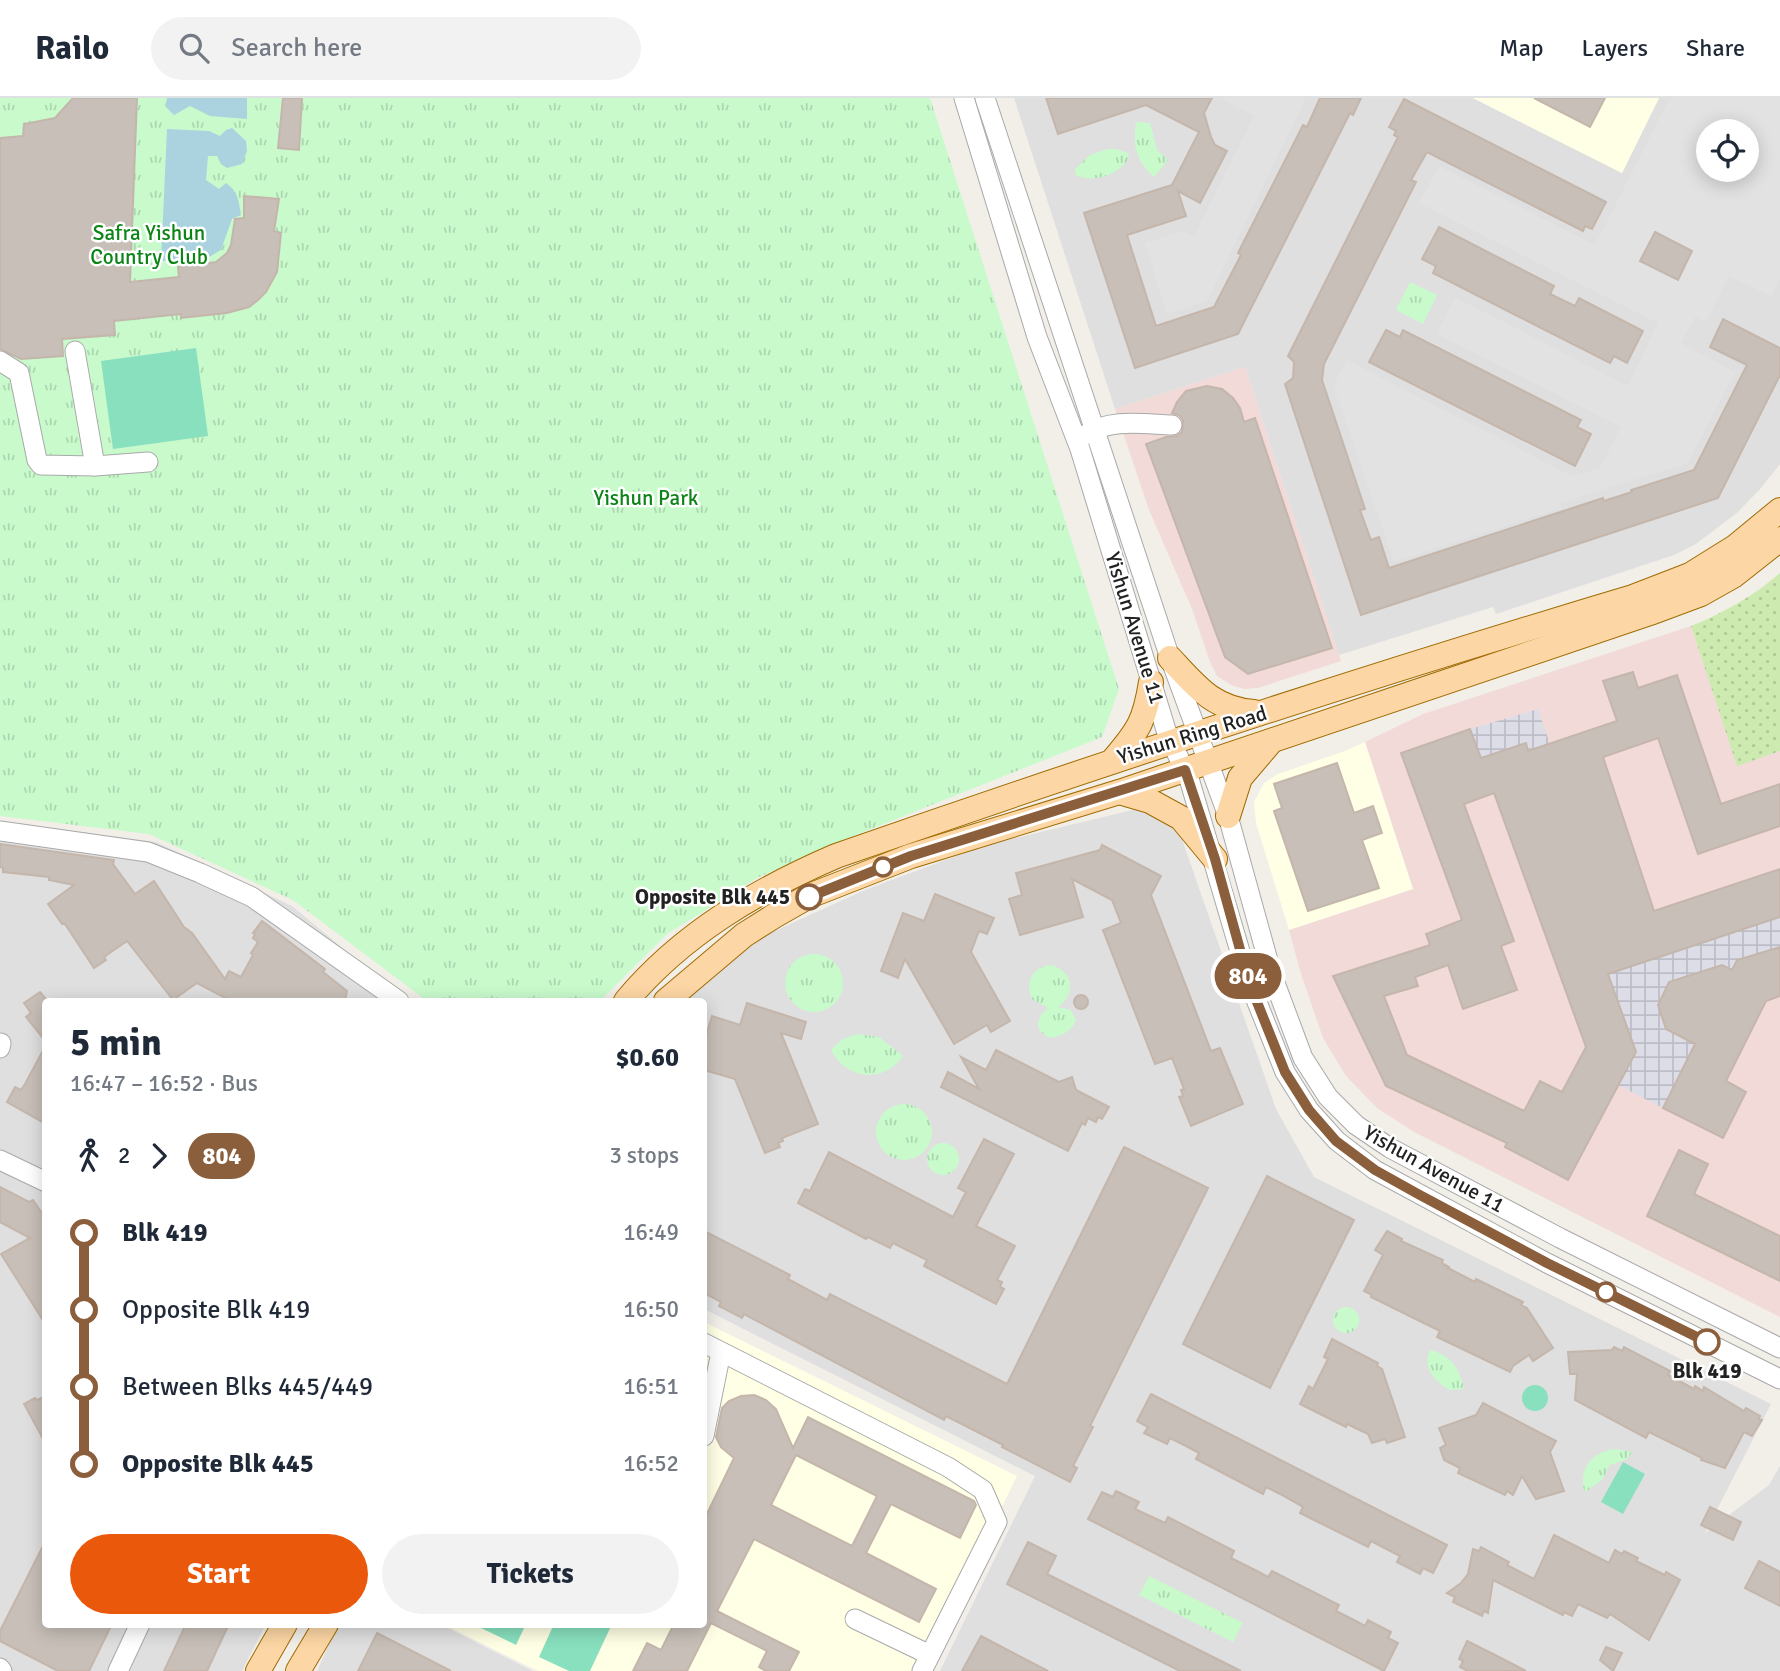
<!DOCTYPE html>
<meta charset="utf-8">
<style>
:root{--surface:#fff;--page:#f2f2f3;--text:#1f2937;--muted:#747a83;--line:#e0e1e3;--accent:#ea580c}
body{margin:0;font-family:Signika,sans-serif;background:var(--page);color:var(--text);height:100vh;display:flex;flex-direction:column;font-size:26px;white-space:nowrap}
*{box-sizing:border-box;margin:0}
p{font-size:23px;color:var(--muted)}
.icon{flex:none;width:38px;height:38px;fill:none;stroke:currentColor;stroke-width:2;stroke-linecap:round;stroke-linejoin:round}
.map{position:relative;flex:1;overflow:hidden}
.details{position:absolute;left:42px;top:900px;width:665px;height:630px;display:flex;flex-direction:column;background:var(--surface);border-radius:7px;box-shadow:0 4px 18px #0003}
.details>*{flex:none}
.badge{padding:0 14px;border-radius:23px;font-size:24px;line-height:46px}
.tools{position:absolute;left:1696px;top:21px;display:grid;gap:14px}
.tools a{display:grid;place-items:center;width:63px;height:63px;border-radius:50%;background:var(--surface);box-shadow:0 4px 18px #0003;font-size:35px}
.map>.badge{position:absolute;translate:-50% -50%;box-shadow:0 0 0 4px #fff}
.legs{display:flex;align-items:center;gap:10px;height:77px;padding:0 28px;font-size:23px}
.legs p{margin-inline-start:auto}
.headline{display:flex;align-items:center;justify-content:space-between;height:119px;padding:0 28px}
h1{font-size:38px;font-weight:800;line-height:52px}
.button{display:flex;gap:14px;margin-top:auto;padding:14px 28px}
.button a{flex:1;height:80px;border-radius:42px;background:var(--accent);color:#fff;font-size:28px;font-weight:800;line-height:80px;text-align:center}
.button a+a{background:var(--page);color:var(--text)}
ul{padding:0 28px;list-style:none}
li{display:flex;align-items:center;gap:24px;height:77px;font-size:26px}
li i{display:grid;place-items:center;width:10px;height:100%;margin:0 9px;background:currentColor}
li i::after{content:'';width:18px;height:18px;margin:-9px;border:5px solid;border-radius:50%;background:var(--surface)}
li p{margin-inline-start:auto}
li:first-child i{background:linear-gradient(#0000 50%,currentColor 0)}
li:last-child i{background:linear-gradient(currentColor 50%,#0000 0)}
header{display:flex;align-items:center;gap:42px;box-sizing:border-box;height:98px;padding:0 35px;background:var(--surface);border-bottom:2px solid var(--line)}
header strong{font-size:33px}
nav{display:flex;gap:38px;margin-inline-start:auto;font-size:24px}
.search{width:490px;height:63px;background:var(--page);display:flex;align-items:center;gap:18px;box-sizing:border-box;padding:0 24px;border-radius:38px;color:var(--muted);font-size:26px}
.map>svg:first-child{display:block}
</style>
<header>
<strong>Railo</strong>
<div class="search"><svg class="icon" aria-label="search" viewBox="0 0 24 24"><circle cx="10" cy="10" r="6"/><path d="M15 15l6 6"/></svg>Search here</div>
<nav><a>Map</a><a>Layers</a><a>Share</a></nav>
</header>
<div class="map">
<svg width="1780" height="1573" viewBox="0 0 1780 1573">
<defs>
<pattern id="grass-dots" width="8" height="8" patternUnits="userSpaceOnUse" patternTransform="scale(1.75)"><rect width="8" height="8" fill="#cdebb0"/><path d="M2 2h.1M6 6h.1" fill="none" stroke="#b0c997" stroke-width="1.8" stroke-linecap="round"/></pattern>
<pattern id="park-tufts" width="24" height="20" patternUnits="userSpaceOnUse" patternTransform="scale(1.75)"><rect width="24" height="20" fill="#c8facc"/><path d="M3 7l-1-3M5 7V3M7 7l1-3M15 17l-1-3M17 17v-4M19 17l1-3" fill="none" stroke="#acd6af"/></pattern>
<pattern id="plaza-grid" width="8" height="8" patternUnits="userSpaceOnUse" patternTransform="scale(1.75)"><rect width="8" height="8" fill="#dddde8"/><path d="M0 4h8M4 0v8" fill="none" stroke="#bdbdc7"/></pattern>
</defs>
<rect width="100%" height="100%" fill="#f2efe9"/>
<g fill="#e0dfdf" fill-rule="evenodd">
<path d="M1014,0H1473L1622,75L1659,0H1780V366L1761,390L1738,414L1696,446L1674,457L1496,516L1493,509L1339,557L1245,269L1115,311ZM1708,33H1746V72H1708Z"/>
<polygon points="1149,708 1176,724 1276,1011 1314,1079 1771,1306 1705,1435 1769,1387 1780,1368 1780,1573 940,1573 1035,1378 704,1211 704,903 678,903 757,841 865,792 983,748"/>
<polygon points="0,723 156,744 292,808 406,903 46,903 46,1526 266,1526 242,1573 0,1573"/>
<polygon points="338,1526 440,1526 533,1573 317,1573"/>
</g>
<g fill="#f2dad9">
<polygon points="1245,269 1341,563 1258,590 1244,591 1231,587 1217,578 1210,564 1192,511 1149,412 1115,311"/>
<polygon points="1691,528 1737,667 1780,653 1780,1219 1414,1034 1377,1010 1346,978 1323,940 1301,876 1289,832 1413,791 1365,644 1423,616"/>
</g>
<g fill="#ffffe5">
<polygon points="1473,0 1659,0 1622,75"/>
<polygon points="1365,644 1413,791 1289,832 1256,725 1254,704 1264,685 1278,676 1345,653"/>
<polygon points="704,1224 1017,1378 921,1573 538,1573 443,1526 704,1526"/>
</g>
<path fill="url(#grass-dots)" d="M1780,475V653L1737,668L1691,528C1723,515 1754,498 1780,475Z"/>
<g fill="url(#park-tufts)">
<polygon points="0,0 930,0 1119,591 1102,639 846,741 759,779 667,836 600,903 427,903 293,802 149,736 0,718"/>
<path d="M1136,24L1150,25L1157,52L1168,62L1154,79C1137,64 1132,47 1136,24Z"/>
<path d="M1108,51H1116L1128,55L1129,59C1121,76 1093,86 1076,77L1075,71L1090,57Z"/>
<polygon points="1410,184 1437,197 1423,226 1396,212"/>
<circle cx="814" cy="885" r="29"/>
<path d="M1052,867C1074,874 1076,896 1058,909L1071,912L1076,922C1071,934 1062,938 1049,940L1039,932C1037,922 1040,916 1048,910L1032,901C1024,884 1033,868 1052,867Z"/>
<path d="M857,936L879,939L903,958C884,986 846,982 831,952L841,942Z"/>
<circle cx="904" cy="1034" r="28"/>
<circle cx="943" cy="1061" r="16"/>
<circle cx="1346" cy="1222" r="13"/>
<path d="M1430,1252C1451,1257 1460,1271 1464,1291L1449,1292C1434,1282 1422,1270 1430,1252Z"/>
<path d="M1614,1351L1632,1354L1627,1361L1610,1367L1602,1382L1585,1394C1577,1372 1592,1354 1614,1351Z"/>
<polygon points="1149,1478 1243,1525 1233,1544 1139,1497"/>
</g>
<g fill="#88e0be">
<polygon points="196,250 208,338 113,351 101,263"/>
<circle cx="1535" cy="1300" r="13"/>
<polygon points="1623,1364 1645,1376 1623,1416 1601,1404"/>
<polygon points="473,1526 526,1526 516,1547"/>
<polygon points="554,1526 612,1526 590,1573 569,1573 539,1559"/>
</g>
<g fill="#e2e2e2" fill-rule="evenodd">
<polygon points="1220,0 1306,0 1207,203 1167,216 1145,145 1183,133 1194,138 1254,18"/>
<path d="M1670,0H1780V180L1771,198L1729,178L1706,224L1695,219L1681,245L1735,274L1688,365L1560,405L1561,410L1394,464L1333,288L1347,262L1572,378L1600,370L1621,329L1437,236L1455,199L1628,288L1658,225L1419,105L1439,68L1595,147ZM1708,33H1746V72H1708Z"/>
</g>
<polygon fill="url(#plaza-grid)" points="1538,611 1626,870 1780,819 1780,849 1737,862 1663,1010 1618,987 1544,701 1526,646 1481,660 1470,631"/>
<g fill="#aad3df">
<polygon points="167,0 247,0 247,21 210,18 190,8 174,17 165,8"/>
<path d="M232,30L246,43L247,53L242,66L227,70L221,66L217,58H208L206,82L219,91L226,85C238,93 239,104 241,117L232,121L221,152L204,162L161,163L167,31L209,33L220,38L226,32Z"/>
</g>
<g fill="#c7bfb8" stroke="#c4b6ab" stroke-width="2" fill-rule="evenodd">
<polygon points="73,0 137,0 130,184 179,179 178,169 216,164 227,155 231,147 235,121 244,120 244,98 279,101 274,133 281,135 277,174 266,194 258,202 249,209 227,215 181,220 181,216 114,223 115,237 62,241 63,258 21,261 0,251 0,40 23,38 24,26 55,20"/>
<polygon points="283,0 302,0 299,52 278,50"/>
<polygon points="1046,0 1212,0 1204,15 1211,39 1215,47 1227,53 1200,105 1178,93 1186,118 1127,137 1156,228 1214,209 1241,157 1238,155 1303,27 1307,29 1320,0 1361,0 1353,17 1350,15 1238,236 1135,270 1084,115 1172,87 1199,34 1146,7 1058,36"/>
<polygon points="1534,0 1605,0 1590,29"/>
<polygon points="1404,1 1606,104 1592,131 1585,128 1583,133 1427,54 1411,82 1416,84 1324,266 1322,282 1365,411 1360,412 1371,442 1379,439 1389,470 1603,400 1604,403 1632,394 1631,392 1694,372 1747,267 1710,249 1723,221 1780,250 1780,277 1718,400 1361,517 1285,286 1293,280 1294,264 1288,258 1398,39 1394,37 1396,33 1389,29"/>
<polygon points="1439,129 1554,188 1550,196 1575,208 1579,200 1643,233 1627,265 1614,258 1610,265 1433,175 1436,168 1422,161"/>
<polygon points="1655,134 1692,153 1678,182 1640,163"/>
<polygon points="1386,232 1400,239 1403,232 1581,322 1577,329 1591,336 1575,368 1369,264"/>
<polygon points="1207,288 1222,291 1233,300 1240,310 1244,324 1255,320 1332,550 1248,576 1225,559 1146,346 1166,339 1177,338 1182,334 1183,322 1179,317 1172,315 1177,304 1186,293"/>
<path d="M1633,574L1638,590L1677,577L1721,706L1780,686V728L1698,756L1658,640L1603,659L1654,813L1780,771V819L1608,876L1636,954L1568,1082L1505,1049L1507,1045L1386,988L1333,878L1430,847L1426,836L1462,822L1401,655L1470,631L1481,660L1526,645L1528,653L1617,623L1603,583ZM1494,695L1586,949L1562,994L1540,983L1524,1013L1407,957L1384,898L1418,888L1415,879L1448,867L1463,911L1517,892L1501,848L1514,843L1464,706Z"/>
<polygon points="1337,665 1354,715 1373,708 1382,735 1362,742 1379,790 1308,813 1274,713 1282,710 1274,686"/>
<polygon points="0,746 114,762 113,766 135,796 154,783 184,829 192,835 225,881 229,873 241,879 253,857 251,855 258,844 253,840 255,836 253,835 262,823 325,871 323,874 347,893 345,903 231,903 197,885 173,902 127,843 104,859 106,862 94,870 65,826 62,826 48,806 74,787 49,782 49,779 3,774 3,770 0,769"/>
<polygon points="1102,747 1161,778 1151,797 1211,953 1220,950 1243,1006 1191,1028 1179,999 1183,998 1181,992 1184,991 1172,960 1155,966 1103,832 1121,825 1112,802 1072,781 1083,819 1020,837 1009,801 1022,797 1016,775 1100,752"/>
<polygon points="935,796 994,820 987,836 979,833 971,854 1010,923 991,934 987,927 954,946 905,861 898,880 881,873 903,815 924,823"/>
<polygon points="1780,849 1780,898 1766,903 1726,983 1746,994 1723,1040 1663,1010 1695,946 1666,931 1658,907 1669,884 1722,867 1732,872 1737,862"/>
<polygon points="40,894 46,901 46,944 26,919 31,915 24,905"/>
<circle cx="1081" cy="904" r="7"/>
<polygon points="747,905 806,924 801,941 781,935 818,1026 782,1040 783,1043 778,1045 780,1049 765,1055 735,981 704,972 704,945 712,918 740,927"/>
<polygon points="46,947 46,1026 7,1004 15,989 21,992 25,986"/>
<polygon points="996,952 1059,984 1072,979 1076,992 1109,1009 1102,1021 1098,1019 1096,1024 1088,1020 1085,1027 1082,1025 1068,1053 941,989 948,974 979,991 961,959 986,972"/>
<polygon points="984,1041 1014,1056 976,1128 1015,1148 997,1182 1002,1184 1000,1189 1004,1191 996,1206 924,1168 927,1162 893,1145 890,1150 868,1139 866,1141 798,1105 805,1091 810,1093 829,1054 953,1119 966,1094 958,1090"/>
<polygon points="1124,1049 1208,1090 1090,1328 1093,1329 1073,1368 1077,1370 1070,1384 1002,1349 1003,1347 946,1318 944,1322 744,1216 742,1220 719,1208 721,1204 704,1195 704,1133 790,1177 788,1181 827,1202 830,1196 1007,1286"/>
<polygon points="1679,1052 1708,1066 1694,1096 1780,1138 1780,1183 1647,1118"/>
<polygon points="1267,1078 1354,1122 1270,1290 1183,1246"/>
<polygon points="0,1089 29,1104 33,1102 46,1121 46,1227 1,1156 30,1140 0,1124"/>
<polygon points="1387,1133 1402,1141 1401,1143 1443,1162 1442,1165 1449,1169 1448,1170 1475,1184 1476,1181 1523,1204 1521,1207 1527,1210 1553,1250 1533,1263 1529,1257 1513,1268 1510,1274 1437,1239 1440,1233 1371,1199 1372,1197 1364,1193 1383,1157 1375,1152"/>
<polygon points="1332,1241 1378,1265 1377,1268 1382,1271 1405,1339 1387,1345 1385,1341 1372,1345 1368,1336 1347,1326 1346,1329 1300,1306 1309,1288 1313,1291 1328,1261 1324,1259"/>
<polygon points="1614,1249 1622,1253 1624,1249 1670,1273 1668,1277 1694,1291 1695,1288 1703,1293 1704,1289 1744,1313 1746,1310 1760,1318 1759,1321 1762,1322 1752,1338 1744,1334 1725,1370 1701,1362 1702,1360 1649,1334 1646,1340 1575,1302 1577,1276 1570,1276 1568,1254 1612,1252"/>
<polygon points="1151,1296 1447,1447 1433,1475 1423,1470 1420,1476 1397,1464 1400,1458 1371,1443 1368,1449 1300,1415 1303,1409 1280,1396 1266,1389 1263,1396 1196,1361 1199,1355 1186,1348 1170,1340 1167,1346 1144,1335 1148,1329 1137,1323"/>
<path d="M754,1297L766,1302L776,1311L793,1350L808,1319L974,1403L976,1407L960,1440L891,1406L866,1455L936,1491L919,1524L754,1441L717,1513L799,1554L789,1573H766L759,1569L767,1553L711,1525L687,1573H633L647,1545L661,1552L674,1526H704V1422L734,1360L721,1349L716,1339L722,1310L729,1303L741,1298ZM796,1357L877,1398L852,1448L771,1407Z"/>
<polygon points="46,1298 46,1346 24,1306 35,1300 37,1302"/>
<polygon points="1483,1305 1556,1343 1550,1354 1564,1393 1536,1401 1522,1378 1513,1397 1507,1393 1505,1397 1458,1375 1460,1370 1444,1362 1440,1350 1446,1347 1439,1330 1476,1317"/>
<polygon points="1116,1393 1139,1404 1135,1411 1165,1425 1168,1419 1234,1453 1231,1460 1257,1473 1268,1479 1272,1473 1339,1507 1336,1513 1352,1521 1365,1528 1368,1522 1391,1534 1388,1540 1398,1545 1384,1573 1088,1421 1102,1394 1113,1399"/>
<polygon points="1710,1409 1741,1424 1733,1442 1701,1427"/>
<polygon points="1554,1437 1609,1465 1615,1452 1622,1456 1624,1453 1638,1460 1636,1463 1665,1477 1666,1474 1680,1482 1649,1542 1610,1516 1607,1520 1578,1506 1572,1518 1564,1514 1563,1517 1493,1482 1488,1515 1484,1513 1482,1518 1453,1504 1455,1499 1447,1495 1461,1485 1468,1476 1473,1451 1479,1453 1481,1449 1509,1464 1507,1467 1534,1481"/>
<polygon points="46,1442 46,1526 112,1526 89,1573 58,1573 0,1543 0,1533"/>
<polygon points="1028,1444 1056,1458 1047,1476 1241,1573 1180,1573 1007,1486"/>
<polygon points="1759,1463 1780,1474 1780,1508 1745,1490"/>
<polygon points="186,1526 229,1526 207,1573 164,1573"/>
<polygon points="377,1535 451,1573 358,1573"/>
<polygon points="981,1538 1048,1573 962,1573"/>
<polygon points="1467,1543 1495,1557 1526,1573 1468,1573 1460,1569 1463,1563 1459,1561"/>
<polygon points="1606,1549 1622,1555 1613,1573 1600,1562"/>
</g>
<g fill="none" stroke-linecap="round" stroke-linejoin="round">
<g stroke="#a9a9a9" stroke-width="21">
<g id="minor">
<polyline points="964,0 1037,239 1080,351 1166,632 1190,684 1249,884 1285,974 1309,1012 1337,1043 1375,1072 1547,1165 1780,1281"/>
<polyline points="985,0 1170,560 1228,718 1272,877 1303,960 1328,999 1356,1027 1390,1050 1560,1140 1780,1250"/>
<polyline points="75,253 95,368"/>
<polyline points="0,263 19,275 37,362 41,367 95,368 148,364"/>
<path d="M1085,337C1110,320 1143,326 1172,327"/>
<polyline points="0,733 148,754 200,775 252,799 399,903"/>
<polyline points="0,950 1,945"/>
<polyline points="0,1062 46,1084"/>
<polyline points="704,1245 948,1369 983,1392 997,1424 922,1573"/>
<polyline points="704,1338 721,1254"/>
<polyline points="855,1521 930,1557"/>
<polyline points="0,1570 2,1573"/>
<polyline points="118,1573 140,1526"/>
</g>
</g>
<g stroke="#a06b00" stroke-width="26">
<g id="major">
<path d="M1170,560C1196,588 1213,611 1254,614"/>
<path d="M1114,661C1139,632 1145,622 1151,584"/>
<polyline points="1119,694 1150,703 1181,720 1215,761"/>
<polyline points="1228,718 1240,680 1269,646"/>
<path d="M626,903C682,836 757,792 836,758C1100,666 1365,579 1633,499L1690,477L1735,449L1780,412"/>
<polyline points="666,903 744,837 774,818 809,798 911,758 1119,694 1650,515 1701,496 1733,478 1780,441"/>
<polyline points="258,1573 285,1526"/>
<polyline points="298,1573 326,1526"/>
</g>
</g>
<use href="#minor" stroke="#fff" stroke-width="19"/>
<use href="#major" stroke="#fcd6a4" stroke-width="24"/>
</g>
<g fill="none" stroke-linecap="round" stroke-linejoin="round">
<g stroke="#fff" stroke-width="16">
<polyline id="line-1" points="809,799 911,758 1185,672 1215,761 1249,884 1285,974 1309,1012 1336,1043 1375,1072 1418,1096 1547,1165 1707,1244"/>
</g>
<use href="#line-1" stroke="#8b5e3c" stroke-width="10"/>
</g>
<g fill="#fff" stroke="#8b5e3c" stroke-width="3.5">
<circle cx="883" cy="769" r="9"/>
<circle cx="809" cy="799" r="12"/>
<circle cx="1606" cy="1194" r="9"/>
<circle cx="1707" cy="1244" r="12"/>
</g>
<g text-anchor="middle" stroke-width="5" stroke-linejoin="round" paint-order="stroke">
<g font-size="21" fill="#0c8416" stroke="#fff">
<text x="149" y="142">Safra Yishun<tspan x="149" dy="24">Country Club</tspan></text>
<text x="646" y="407">Yishun Park</text>
</g>
<g font-size="21" fill="#222" stroke="#fff">
<text transform="translate(1135 530) rotate(73)" y="7">Yishun Avenue 11</text>
<text transform="translate(1192 637) rotate(-17)" y="7">Yishun Ring Road</text>
<text transform="translate(1434 1071) rotate(29)" y="7">Yishun Avenue 11</text>
</g>
<g font-size="21" font-weight="bold" fill="#222" stroke="#fff" text-anchor="end">
<text x="790" y="806">Opposite Blk 445</text>
<text x="1707" y="1280" text-anchor="middle">Blk 419</text>
</g>
</g>
</svg>
<div class="tools">
<a><svg class="icon" aria-label="locate" viewBox="0 0 24 24"><circle cx="12" cy="12" r="6"/><path d="M12 2v4M12 18v4M2 12h4M18 12h4"/></svg></a>
</div>
<b class="badge" style="left:1248px;top:878px;background:#8b5e3c;color:#fff">804</b>
<section class="details">
<div class="headline"><div><h1>5 min</h1><p>16:47 – 16:52 · Bus</p></div><b>$0.60</b></div>
<div class="legs"><svg class="icon" aria-label="walk" viewBox="0 0 24 24"><circle cx="13" cy="4" r="2"/><path d="M13 8l-2 6 4 7M11 14l-3 7M7 12l3-4h3l4 4"/></svg>2<svg class="icon" aria-label="forward" viewBox="0 0 24 24"><path d="M9 5l7 7-7 7"/></svg><b class="badge" style="background:#8b5e3c;color:#fff">804</b><p>3 stops</p></div>
<ul>
<li><i style="color:#8b5e3c"></i><b>Blk 419</b><p>16:49</p></li>
<li><i style="color:#8b5e3c"></i><span>Opposite Blk 419</span><p>16:50</p></li>
<li><i style="color:#8b5e3c"></i><span>Between Blks 445/449</span><p>16:51</p></li>
<li><i style="color:#8b5e3c"></i><b>Opposite Blk 445</b><p>16:52</p></li>
</ul>
<div class="button"><a>Start</a><a>Tickets</a></div>
</section>
</div>
